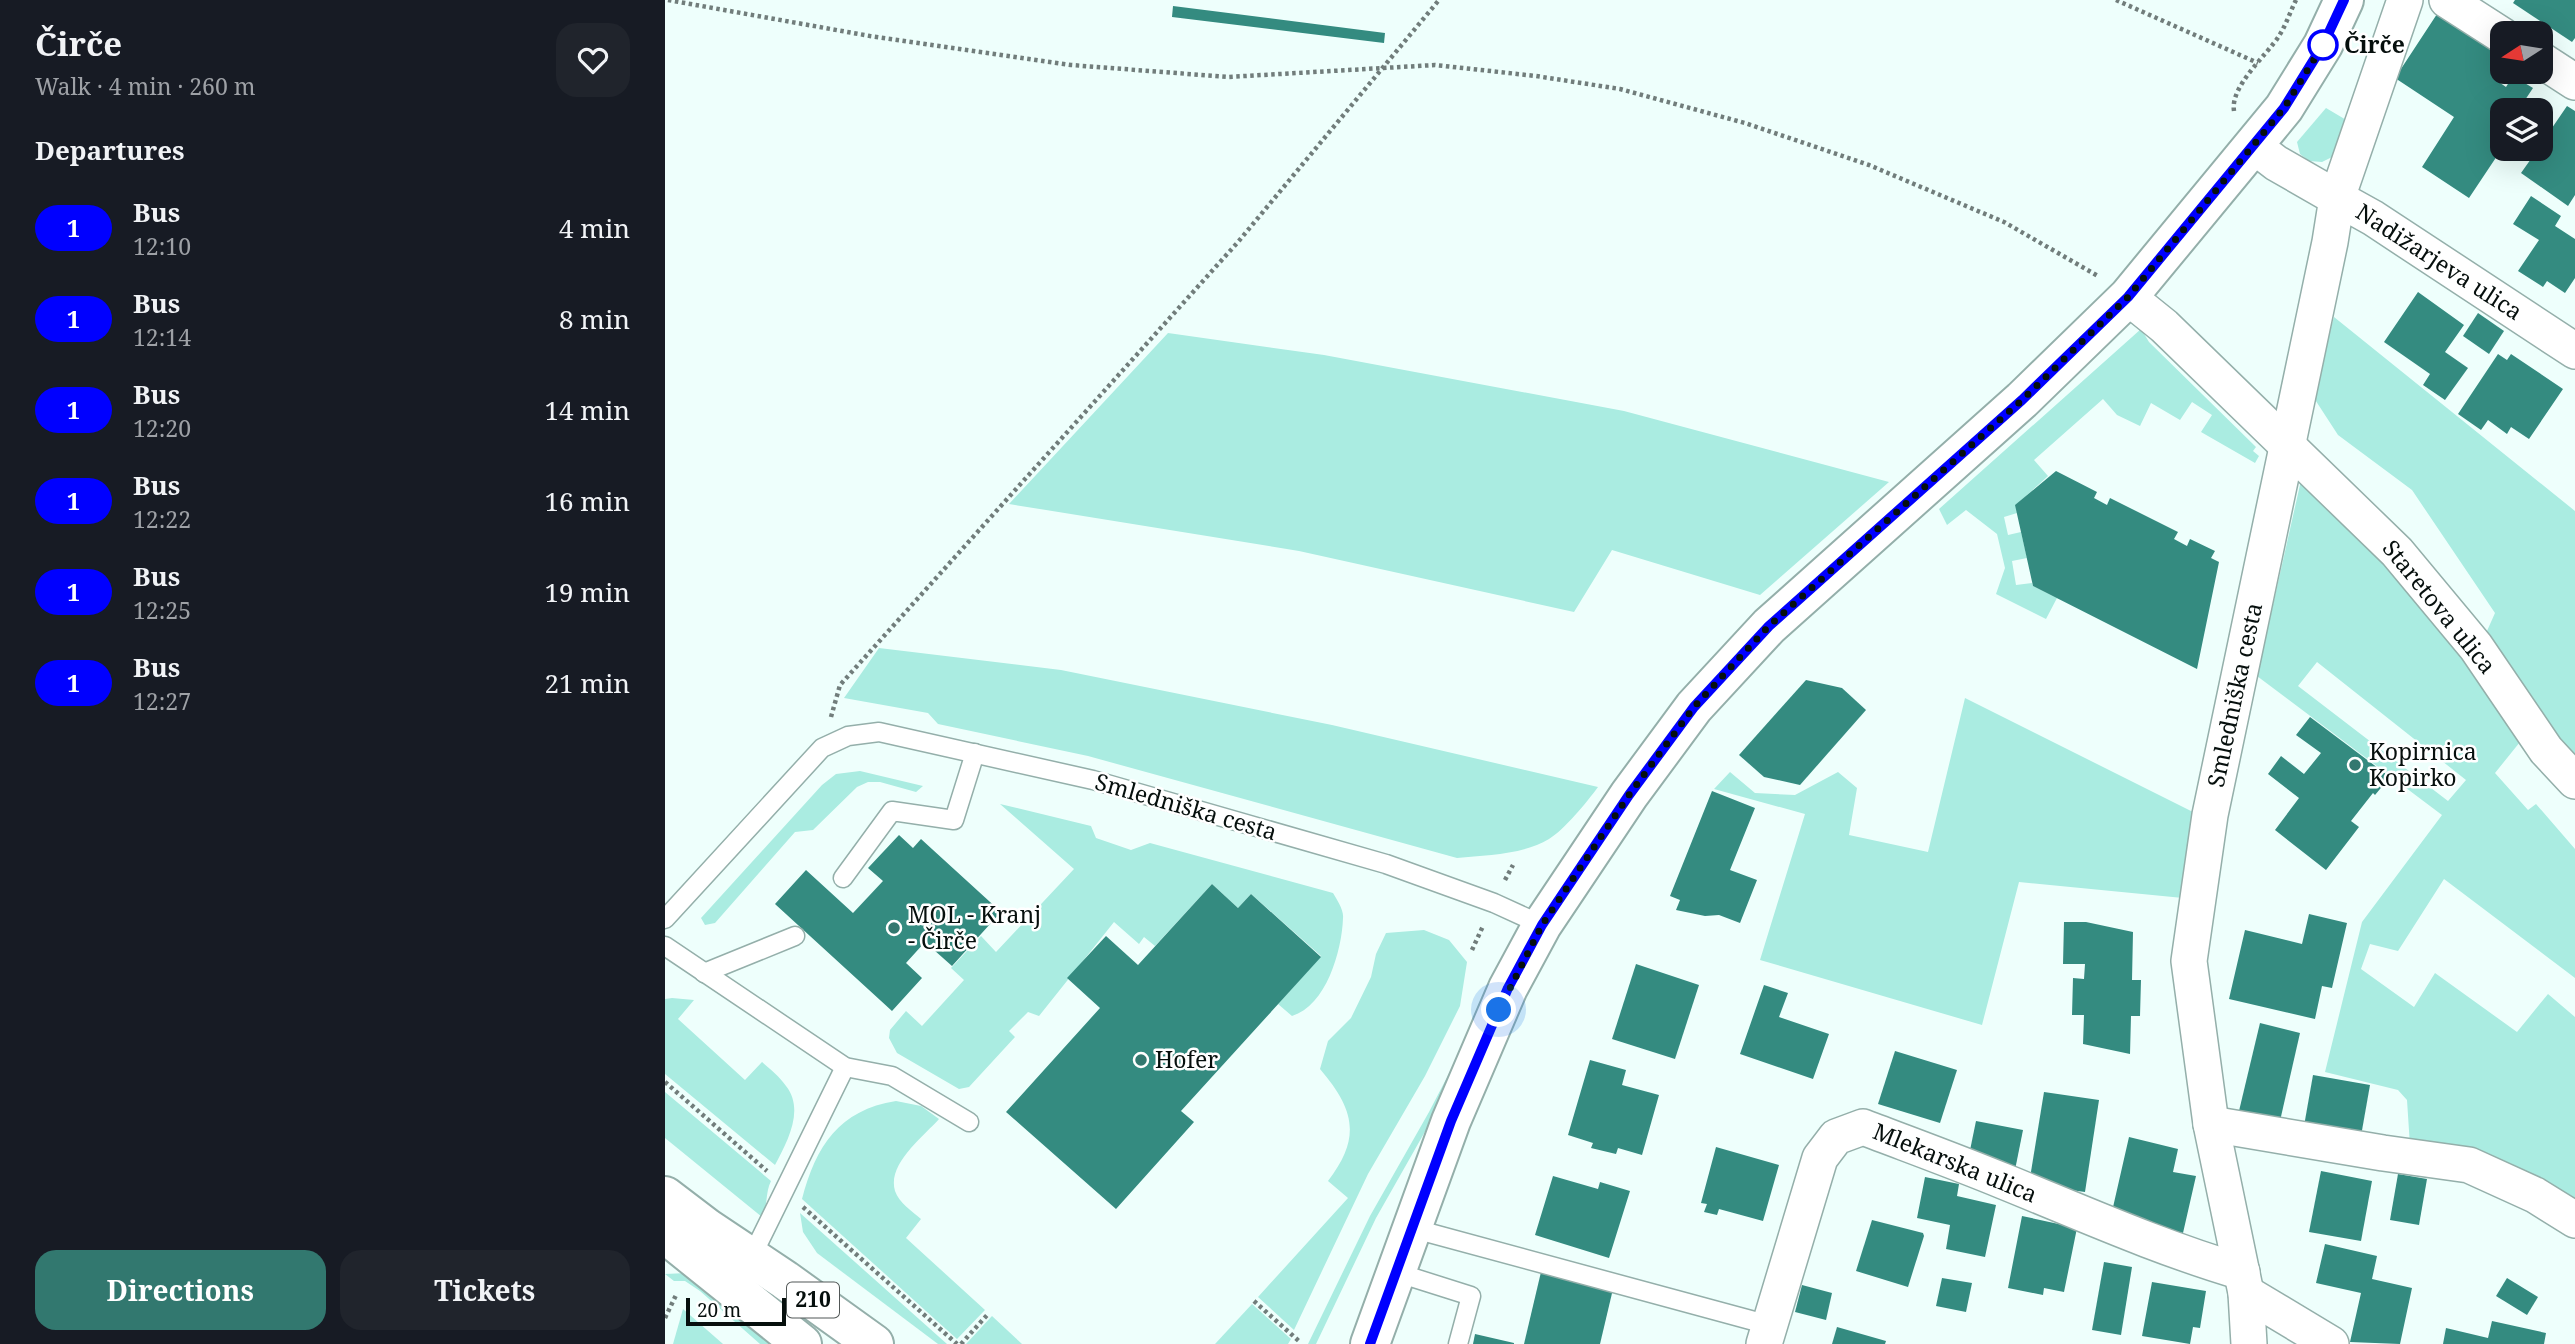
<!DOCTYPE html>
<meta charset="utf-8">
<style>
:root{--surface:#171b24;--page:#20242c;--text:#f1f3f6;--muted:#9ea1a6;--accent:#32786f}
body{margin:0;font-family:"Noto Serif",serif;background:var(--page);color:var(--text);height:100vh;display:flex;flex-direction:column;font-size:26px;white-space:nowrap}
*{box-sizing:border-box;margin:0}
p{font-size:23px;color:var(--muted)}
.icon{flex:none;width:38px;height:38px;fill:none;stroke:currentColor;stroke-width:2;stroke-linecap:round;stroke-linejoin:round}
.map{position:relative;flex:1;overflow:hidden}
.details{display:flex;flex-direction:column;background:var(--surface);width:665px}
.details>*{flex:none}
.badge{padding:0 14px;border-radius:23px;font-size:24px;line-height:46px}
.needle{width:46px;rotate:258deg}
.buttons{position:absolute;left:1825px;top:21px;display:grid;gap:14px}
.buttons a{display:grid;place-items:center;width:63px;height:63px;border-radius:14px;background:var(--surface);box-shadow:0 7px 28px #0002;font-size:35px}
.scale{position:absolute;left:21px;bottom:18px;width:100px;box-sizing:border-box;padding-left:7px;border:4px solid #060f0d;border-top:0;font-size:19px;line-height:24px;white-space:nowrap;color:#060f0d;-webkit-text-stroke:5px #fff;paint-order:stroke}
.you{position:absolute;width:35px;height:35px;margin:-18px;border:5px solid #fff;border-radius:50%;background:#1a73e8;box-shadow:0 0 0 10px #1a73e833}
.map>.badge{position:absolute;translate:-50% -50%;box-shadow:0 0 0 4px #fff}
h2{padding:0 35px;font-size:26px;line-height:63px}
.round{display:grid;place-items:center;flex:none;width:74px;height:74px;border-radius:21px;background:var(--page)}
.summary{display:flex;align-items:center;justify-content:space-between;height:119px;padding:0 35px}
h1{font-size:33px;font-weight:700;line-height:52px}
.cta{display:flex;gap:14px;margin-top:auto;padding:14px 35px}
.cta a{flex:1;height:80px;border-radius:21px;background:var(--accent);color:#fff;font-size:28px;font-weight:700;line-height:80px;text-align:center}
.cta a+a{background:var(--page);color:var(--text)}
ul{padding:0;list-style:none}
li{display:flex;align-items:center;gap:21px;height:91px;padding:0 35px}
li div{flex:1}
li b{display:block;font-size:26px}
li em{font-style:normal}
li .badge{min-width:77px;font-weight:700;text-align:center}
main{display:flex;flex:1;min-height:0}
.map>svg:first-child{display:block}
</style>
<main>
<section class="details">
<div class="summary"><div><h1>Čirče</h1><p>Walk · 4 min · 260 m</p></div><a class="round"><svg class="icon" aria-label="heart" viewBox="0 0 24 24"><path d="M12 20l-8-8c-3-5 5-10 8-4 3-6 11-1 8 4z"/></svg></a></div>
<h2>Departures</h2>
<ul>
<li><span class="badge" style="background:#00f;color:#fff">1</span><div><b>Bus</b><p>12:10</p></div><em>4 min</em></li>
<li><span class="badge" style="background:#00f;color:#fff">1</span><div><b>Bus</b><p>12:14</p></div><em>8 min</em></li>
<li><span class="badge" style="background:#00f;color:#fff">1</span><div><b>Bus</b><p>12:20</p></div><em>14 min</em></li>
<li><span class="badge" style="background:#00f;color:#fff">1</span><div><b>Bus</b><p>12:22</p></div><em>16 min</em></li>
<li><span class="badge" style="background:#00f;color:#fff">1</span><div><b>Bus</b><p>12:25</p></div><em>19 min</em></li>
<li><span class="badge" style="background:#00f;color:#fff">1</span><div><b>Bus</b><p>12:27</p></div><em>21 min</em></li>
</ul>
<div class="cta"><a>Directions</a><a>Tickets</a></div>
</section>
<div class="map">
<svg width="1910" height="1344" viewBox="0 0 1910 1344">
<rect width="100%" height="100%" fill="#eefffc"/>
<g fill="#aaece1" fill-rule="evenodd">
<polygon points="1661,108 1688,124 1669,156 1657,162 1644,161 1635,154 1632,142"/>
<polygon points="1669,317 1910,511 1910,771 1818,640 1830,613 1747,490 1673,435 1647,395"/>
<polygon points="1476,329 1484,342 1591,447 1588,451 1594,456 1590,463 1536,432 1547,415 1527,402 1515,420 1486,403 1475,426 1452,415 1438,399 1369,460 1383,476 1351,505 1352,513 1339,517 1343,535 1356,532 1362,558 1347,561 1351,585 1367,583 1368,586 1392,598 1381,619 1331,594 1340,568 1332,534 1301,510 1282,525 1274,509"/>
<polygon points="503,333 659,355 959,411 1224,482 1095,595 947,550 909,612 634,551 344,504"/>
<path d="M1637,476L1792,643L1859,737L1830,773L1863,810L1871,804L1910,849V978L1779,879L1733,951L1705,944L1696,969L1749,1007L1770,973L1852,1032L1883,994L1910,1017V1215L1745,1146L1742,1100L1733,1090L1660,1072L1697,922L1777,815L1592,676ZM1652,662L1801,780L1783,801L1633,686Z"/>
<path d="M214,648L396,670L667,725L933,787C922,802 899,830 884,839C857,855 822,855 792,858L423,756L273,724L263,713L179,698Z"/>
<polygon points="1300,698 1530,813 1518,898 1354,882 1317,1025 1095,960 1140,814 1049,789 1065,772 1090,793 1130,795 1173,772 1192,788 1184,835 1263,852"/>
<polygon points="195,771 258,786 251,792 215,782 203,782 192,787 148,830 130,832 50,923 40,925 36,918 157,785 171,774"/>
<path d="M335,804L426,826L431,838L466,850L485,843L668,893C672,900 679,910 678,918C677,951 661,1006 627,1016L613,1004L656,956L586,894L573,908L547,884L490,946L479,937L474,944L449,922L374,1016L363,1012L344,1031L350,1037L304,1087L294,1089L232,1053L224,1038L225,1030L241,1011L257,1026L299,980L286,968L316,936L331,952L409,869Z"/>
<path d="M759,930L784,940L802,962L795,1006L760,1076L703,1174L629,1330L593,1297L683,1198L663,1181C697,1137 689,1109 655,1069L663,1041L686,1018L706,977L711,954L721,933Z"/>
<path d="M7,998L29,1000L13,1019L80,1080L97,1062C105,1069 115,1077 121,1086C140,1110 122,1142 110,1165L0,1074V999Z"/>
<polygon points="806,1031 770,1114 711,1218 651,1344 643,1344 705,1216 764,1112"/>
<path d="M0,1092L106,1181C100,1193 103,1207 97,1217L0,1138Z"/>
<path d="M231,1101L256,1106L274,1119C258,1137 222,1164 230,1191C234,1203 247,1211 256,1219L241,1238L320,1310L292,1339L137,1199C151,1146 174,1110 231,1101Z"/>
<polygon points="135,1213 282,1344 273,1344 152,1253 138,1232"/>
<polygon points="22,1273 108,1344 95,1344 35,1291 20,1281 9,1281 0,1274"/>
<polygon points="587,1304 626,1339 623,1344 550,1344"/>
<polygon points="18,1309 58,1344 8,1344"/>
<polygon points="327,1316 357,1344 301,1344"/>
</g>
<g fill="#348b80">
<polygon points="1850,0 1910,0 1910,38 1907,42 1848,3"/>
<polygon points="508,6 720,33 719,43 507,17"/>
<polygon points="1774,11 1833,50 1825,62 1834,69 1828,78 1841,87 1848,76 1868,88 1860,100 1866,104 1862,110 1838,110 1838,147 1804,198 1757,167 1789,117 1730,78"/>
<polygon points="1902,106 1910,111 1910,195 1903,206 1856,173 1873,149 1876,149 1876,144"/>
<polygon points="1866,196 1896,216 1890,226 1910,239 1910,278 1900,293 1882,281 1878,287 1853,271 1874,240 1848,224"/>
<polygon points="1753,292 1799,325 1780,352 1803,368 1780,400 1758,385 1765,374 1719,342"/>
<polygon points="1813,313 1839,331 1824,354 1798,336"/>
<polygon points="1833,354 1842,360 1846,354 1898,389 1864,439 1846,427 1842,434 1823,420 1816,430 1793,414"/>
<polygon points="1391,471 1432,492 1429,498 1442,505 1445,498 1513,532 1509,539 1522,546 1525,539 1550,551 1546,558 1554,562 1532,669 1368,586 1350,505"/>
<polygon points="1141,680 1177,688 1201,710 1135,785 1099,777 1074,755"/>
<polygon points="1645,717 1725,777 1710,795 1708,793 1686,821 1694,827 1661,870 1610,830 1634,798 1603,774 1616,756 1639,774 1656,753 1631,735"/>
<polygon points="1047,791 1090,808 1065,870 1092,880 1075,923 1054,915 1040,916 1011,910 1015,900 1005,896"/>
<polygon points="234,835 248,848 256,839 336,912 287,966 260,942 241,963 257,978 227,1011 110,904 141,870 188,913 218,881 203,868"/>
<polygon points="547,884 573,908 586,894 656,957 516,1111 529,1122 451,1209 341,1112 435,1008 402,978 441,936 473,965"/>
<polygon points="1644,914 1682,923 1667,988 1657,986 1650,1019 1564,999 1580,930 1637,944"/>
<polygon points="1399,922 1421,922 1468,932 1467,980 1476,980 1475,1016 1466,1016 1465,1054 1418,1044 1419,1015 1407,1015 1408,978 1419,979 1420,964 1398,964"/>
<polygon points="971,964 1034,985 1010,1059 947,1039"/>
<polygon points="1099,985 1123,993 1114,1017 1164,1034 1148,1079 1075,1054"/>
<polygon points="1595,1023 1635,1033 1615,1121 1574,1111"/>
<polygon points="1230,1051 1292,1070 1275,1123 1213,1104"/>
<polygon points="925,1060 961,1070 957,1085 994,1095 977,1155 953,1148 951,1154 926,1148 928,1143 903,1135"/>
<polygon points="1648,1075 1705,1085 1696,1136 1639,1126"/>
<polygon points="1379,1092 1434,1100 1420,1192 1364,1184"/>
<polygon points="1311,1121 1358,1130 1350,1170 1303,1160"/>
<polygon points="1464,1137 1513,1149 1508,1172 1531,1176 1518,1233 1446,1216"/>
<polygon points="1051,1147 1114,1165 1098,1221 1054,1209 1052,1215 1039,1212 1042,1204 1036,1203"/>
<polygon points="1656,1171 1707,1181 1696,1241 1644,1232"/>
<polygon points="1733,1174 1762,1179 1754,1225 1725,1220"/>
<polygon points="888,1176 933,1189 935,1182 965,1191 944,1258 870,1235"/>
<polygon points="1260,1177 1294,1184 1292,1196 1331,1205 1320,1257 1281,1249 1285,1225 1252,1218"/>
<polygon points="1357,1216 1412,1228 1399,1292 1379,1288 1378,1295 1343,1288"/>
<polygon points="1207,1220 1258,1233 1259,1236 1243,1287 1191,1271"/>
<polygon points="1660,1244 1712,1256 1707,1279 1747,1288 1735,1344 1685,1342 1696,1293 1651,1283"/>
<polygon points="1439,1262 1467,1267 1456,1335 1427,1330"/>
<polygon points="876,1272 948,1289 935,1344 859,1344"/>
<polygon points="1277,1278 1307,1283 1301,1312 1271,1306"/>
<polygon points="1842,1278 1873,1297 1862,1315 1831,1296"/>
<polygon points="1487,1282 1541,1291 1535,1328 1528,1327 1525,1344 1477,1336"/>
<polygon points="1137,1285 1167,1293 1161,1320 1130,1312"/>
<polygon points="1827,1321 1881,1333 1879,1344 1778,1344 1781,1328 1823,1338"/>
<polygon points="1172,1327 1221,1341 1220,1344 1167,1344"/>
<polygon points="810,1334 849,1343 849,1344 808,1344"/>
</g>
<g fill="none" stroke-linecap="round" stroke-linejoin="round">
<g stroke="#94afaa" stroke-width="21">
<g id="lane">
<polyline points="178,878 227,811 289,820 310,753"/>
<polyline points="0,919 157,748 183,736 214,732 428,780 721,864 829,903 877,925"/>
<polyline points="0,946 180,1067 227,1076 304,1122"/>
<polyline points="39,973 130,936"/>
<polyline points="746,1228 1104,1325"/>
<polyline points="86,1258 180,1067"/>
<polyline points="730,1272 806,1296 793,1344"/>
</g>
</g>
<g stroke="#94afaa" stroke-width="38">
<g id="street">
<polyline points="1740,0 1672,198 1708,218 1910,351"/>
<polyline points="1782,0 1838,36"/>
<polyline points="1876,60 1910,82"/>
<polyline points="1463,297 1499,326 1732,552 1811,647 1881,750 1910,781"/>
<polyline points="1546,1124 1718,1153 1804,1165 1870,1195 1910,1220"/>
<polyline points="1581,1293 1666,1344"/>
<path d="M1099,1344L1155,1158L1171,1137L1198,1127C1245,1145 1292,1162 1338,1181C1417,1213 1495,1248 1577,1272"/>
<polyline points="1584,1344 1581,1293 1546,1124 1524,961 1545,815 1665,242 1672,198 1611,163 1589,146"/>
</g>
</g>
<g stroke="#94afaa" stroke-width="42">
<polyline id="secondary" points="705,1344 786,1121 843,988 877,925 964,795 1029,707 1104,626 1357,400 1463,297 1619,108 1658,45 1679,0"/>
</g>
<g stroke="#94afaa" stroke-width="42">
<g id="primary">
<polyline points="0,1196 42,1228 120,1280 209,1344"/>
<polyline points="0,1234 137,1344"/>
</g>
</g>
<g stroke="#717d7b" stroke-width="4.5" stroke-dasharray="3.5 3.5" stroke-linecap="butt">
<polyline points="3,0 205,36 406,65 563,77 770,65 871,76 955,89 1080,123 1204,165 1339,222 1433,276"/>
<polyline points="1451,0 1593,63"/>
<path d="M1569,111C1565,86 1602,55 1614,36C1621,25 1625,12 1631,0"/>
<polyline points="166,717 175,685 573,242 774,0"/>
<polyline points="840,880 848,865"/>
<polyline points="807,950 818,926"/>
<polyline points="0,1082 102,1171"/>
<polyline points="138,1207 292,1344"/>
<polyline points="589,1301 635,1342"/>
<polyline points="0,1318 12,1293"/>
<polyline points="296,1344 323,1314"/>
</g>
<use href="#lane" stroke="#fff" stroke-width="18"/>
<use href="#street" stroke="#fff" stroke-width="35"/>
<use href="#secondary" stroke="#fff" stroke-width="38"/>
<use href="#primary" stroke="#fff" stroke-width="38"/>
</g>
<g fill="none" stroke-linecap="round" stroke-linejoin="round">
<g stroke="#fff" stroke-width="16">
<polyline id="line" points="705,1344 786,1121 843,988 877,925 964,795 1029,707 1104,626 1357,400 1463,297 1619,108 1658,45 1679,0"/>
</g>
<use href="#line" stroke="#00f" stroke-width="10"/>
<polyline stroke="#060f0d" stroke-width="7" stroke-dasharray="0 12.6" points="834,1010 877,925 964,795 1029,707 1104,626 1357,400 1463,297 1619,108 1658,45"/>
</g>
<circle fill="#fff" stroke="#00f" stroke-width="3.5" cx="1658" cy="45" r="14"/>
<g fill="#32786f" stroke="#fff" stroke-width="2.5">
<circle cx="1690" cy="765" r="7"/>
<circle cx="229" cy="928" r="7"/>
<circle cx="476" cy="1060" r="7"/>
</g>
<g text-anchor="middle" stroke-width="5" stroke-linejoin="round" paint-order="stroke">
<rect fill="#fff" stroke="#515756" stroke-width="2" x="122" y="1282.5" width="52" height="35" rx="5"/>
<g font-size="21" font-weight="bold" fill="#060f0d">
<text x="148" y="1307">210</text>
</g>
<g font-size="23" font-weight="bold" fill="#060f0d" stroke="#fff" text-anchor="start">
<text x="1679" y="53">Čirče</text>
</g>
<g font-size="23" fill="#060f0d" stroke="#fff">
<text transform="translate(1774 262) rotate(33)" y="8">Nadižarjeva ulica</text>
<text transform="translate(1774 607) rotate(51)" y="8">Staretova ulica</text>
<text transform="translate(1570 695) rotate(-78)" y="8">Smledniška cesta</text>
<text transform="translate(521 807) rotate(16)" y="8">Smledniška cesta</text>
<text transform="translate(1290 1163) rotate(22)" y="8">Mlekarska ulica</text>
</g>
<g font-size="23" fill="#060f0d" stroke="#fff" text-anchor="start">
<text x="1704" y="760">Kopirnica<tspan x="1704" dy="26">Kopirko</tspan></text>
<text x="243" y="923">MOL - Kranj<tspan x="243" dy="26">- Čirče</tspan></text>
<text x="490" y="1068">Hofer</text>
</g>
</g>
</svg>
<div class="buttons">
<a><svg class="needle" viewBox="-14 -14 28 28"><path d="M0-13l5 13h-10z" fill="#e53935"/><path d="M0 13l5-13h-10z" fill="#9ea1a6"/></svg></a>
<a><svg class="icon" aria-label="layers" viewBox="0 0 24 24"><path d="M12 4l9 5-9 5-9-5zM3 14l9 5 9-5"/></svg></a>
</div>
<div class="scale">20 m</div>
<div class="you" style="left:834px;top:1010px"></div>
</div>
</main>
